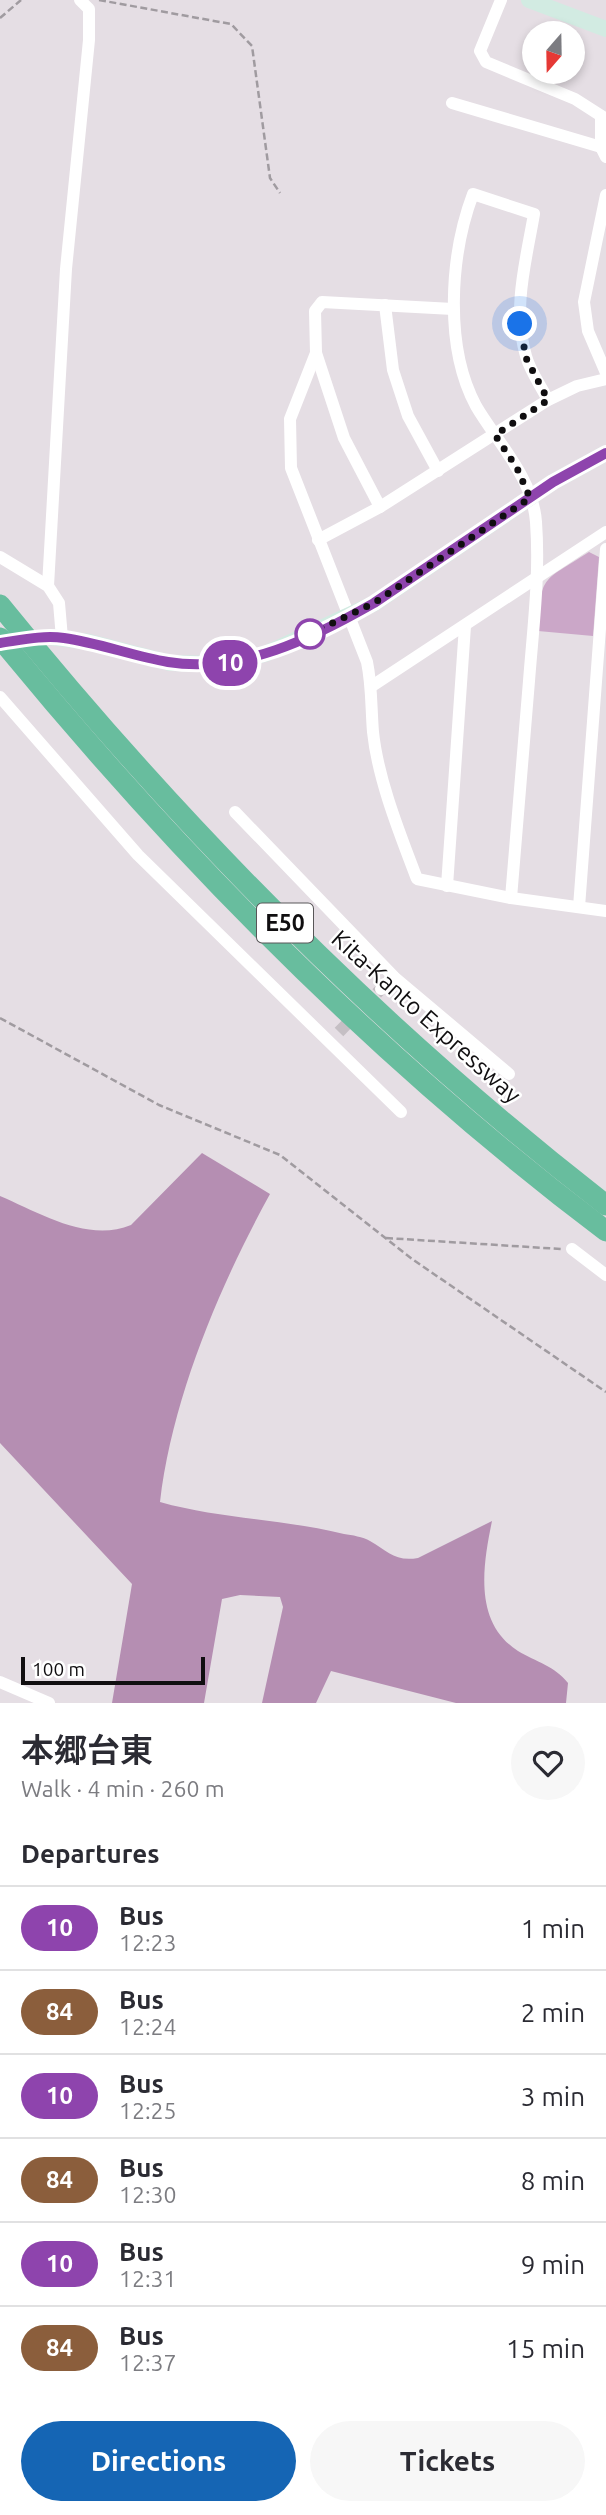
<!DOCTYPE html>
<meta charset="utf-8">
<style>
:root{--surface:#fff;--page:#f7f7f7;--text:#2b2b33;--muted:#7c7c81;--line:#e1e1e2;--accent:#1565b4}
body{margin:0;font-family:Ubuntu,"Noto Sans JP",sans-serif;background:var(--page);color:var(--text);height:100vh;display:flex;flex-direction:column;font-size:26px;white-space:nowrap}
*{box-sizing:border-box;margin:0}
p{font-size:23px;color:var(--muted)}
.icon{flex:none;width:38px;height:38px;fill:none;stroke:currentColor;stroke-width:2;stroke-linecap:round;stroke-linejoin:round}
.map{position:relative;height:1703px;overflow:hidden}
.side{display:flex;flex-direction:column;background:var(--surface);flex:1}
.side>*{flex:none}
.badge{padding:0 14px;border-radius:23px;font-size:24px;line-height:46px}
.needle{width:46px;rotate:200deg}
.tools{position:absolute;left:522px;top:21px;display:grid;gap:14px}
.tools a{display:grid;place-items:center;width:63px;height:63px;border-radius:50%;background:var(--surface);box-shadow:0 4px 10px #0003;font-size:35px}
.scale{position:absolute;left:21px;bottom:18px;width:184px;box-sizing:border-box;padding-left:7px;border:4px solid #100e10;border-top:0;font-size:19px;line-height:24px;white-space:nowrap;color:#100e10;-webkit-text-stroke:5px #fff;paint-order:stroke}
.you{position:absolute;width:35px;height:35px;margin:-18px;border:5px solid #fff;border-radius:50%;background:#1a73e8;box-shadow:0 0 0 10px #1a73e833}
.map>.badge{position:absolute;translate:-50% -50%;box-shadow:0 0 0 4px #fff}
h2{padding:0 21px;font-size:26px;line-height:63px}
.round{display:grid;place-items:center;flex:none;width:74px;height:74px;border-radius:37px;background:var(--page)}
.summary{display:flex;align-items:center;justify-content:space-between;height:119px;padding:0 21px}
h1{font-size:33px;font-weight:600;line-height:52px}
.cta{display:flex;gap:14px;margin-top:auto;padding:14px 21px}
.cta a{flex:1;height:80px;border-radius:42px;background:var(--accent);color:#fff;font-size:28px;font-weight:600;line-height:80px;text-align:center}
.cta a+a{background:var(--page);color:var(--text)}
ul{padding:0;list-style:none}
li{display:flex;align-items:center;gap:21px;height:84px;padding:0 21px;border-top:2px solid var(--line)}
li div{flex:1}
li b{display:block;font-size:26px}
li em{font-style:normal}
li .badge{min-width:77px;font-weight:700;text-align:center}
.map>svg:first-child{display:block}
</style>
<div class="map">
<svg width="606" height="1703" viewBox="0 0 606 1703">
<rect width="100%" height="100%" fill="#e5dee4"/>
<path fill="#cba7c8" d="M589,552L599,557L593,636L538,631C541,574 541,583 589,552Z"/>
<path fill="#b58eb2" d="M202,1153L270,1194C220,1285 172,1398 160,1502C220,1519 283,1519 344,1534C352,1535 363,1537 370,1541C388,1551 395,1562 418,1558L492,1521C483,1565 473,1622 518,1651C536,1662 555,1666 568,1683L566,1703H456L331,1671L316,1703H262L283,1607L280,1597L240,1595L222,1599L204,1703H112L132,1584L0,1443V1196C40,1213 88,1243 131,1225Z"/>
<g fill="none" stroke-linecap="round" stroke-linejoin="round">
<polyline stroke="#c5bfc4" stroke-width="12" stroke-dasharray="12 6" stroke-linecap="butt" points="339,1032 381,989"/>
<g stroke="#a09ba0" stroke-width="2.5" stroke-dasharray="7 3.5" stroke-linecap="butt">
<polyline points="99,0 231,24 252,46 270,178 280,193"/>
<polyline points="0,18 21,0"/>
<polyline points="0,1018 159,1105 280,1155 412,1259 606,1392"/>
<polyline points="386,1238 561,1249"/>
</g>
<g stroke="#fff" stroke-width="12">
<polyline points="501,0 480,51 486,62 575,99 606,119"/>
<polyline points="452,103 601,147"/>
<polyline points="601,116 601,147 606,157"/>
<polyline points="606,195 584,302 588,331 606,373"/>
<polyline points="385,305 393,370 408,416 438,471"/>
<path d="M316,353L290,419L291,468L367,662C372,686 371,708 373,732C378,780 400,834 417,879L511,898L606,911"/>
<polyline points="380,507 344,438 316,353 315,311 322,302 453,309"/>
<polyline points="318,540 380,507 548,400 577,386 606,379"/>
<polyline points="0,557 48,586 59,603 62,638"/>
<polyline points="48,586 66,269 89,40 89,9 80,0"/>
<polyline points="372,686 606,532"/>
<polyline points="0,697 138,855 401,1112"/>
<polyline points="235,812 394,977 509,1074"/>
<polyline points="447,886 465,626"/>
<path d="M511,898C517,826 523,753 529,681C533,628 540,576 536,522C533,478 497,442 476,406C444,347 450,255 473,194L534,214C526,261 512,309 526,356C530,371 541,386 548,400"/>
<polyline points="579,907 606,549"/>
<polyline points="381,989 394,977"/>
<polyline points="572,1249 606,1275"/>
<polyline points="0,1682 49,1703"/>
</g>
<g stroke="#d2ebe2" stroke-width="16">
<polyline points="529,0 606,29"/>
<polyline points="50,637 89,642 170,663 222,664 265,654 375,603 553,482 606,453"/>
</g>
<g stroke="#68bd9e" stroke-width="21">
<path d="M0,605C179,826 380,1030 606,1205"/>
<path d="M0,638C179,857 380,1060 606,1231"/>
</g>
</g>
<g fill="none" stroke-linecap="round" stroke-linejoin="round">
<g stroke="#fff" stroke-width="16">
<path id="line" d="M0,643C21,640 43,635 64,638C99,643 133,656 168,662C241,674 313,638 374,603L553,482L606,453"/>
</g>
<use href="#line" stroke="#8e44ad" stroke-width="10"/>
<polyline stroke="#100e10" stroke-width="7" stroke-dasharray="0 12.6" points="310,634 374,603 530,498 517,468 495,435 548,400 526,358 520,324"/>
</g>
<circle fill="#fff" stroke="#8e44ad" stroke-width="3.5" cx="310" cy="634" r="14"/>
<g text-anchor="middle" stroke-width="5" stroke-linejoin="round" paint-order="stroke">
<rect fill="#fff" stroke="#585658" stroke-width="2" x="257" y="903.5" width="56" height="39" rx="5"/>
<g font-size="23" font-weight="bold" fill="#100e10">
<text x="285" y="931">E50</text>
</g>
<g font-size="24" fill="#100e10" stroke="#fff">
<text transform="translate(426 1017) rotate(42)" y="8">Kita-Kanto Expressway</text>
</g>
</g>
</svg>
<div class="tools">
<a><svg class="needle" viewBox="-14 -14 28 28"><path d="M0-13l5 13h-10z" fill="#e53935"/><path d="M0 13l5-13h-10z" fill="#7c7c81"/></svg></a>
</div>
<div class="scale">100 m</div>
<div class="you" style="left:520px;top:324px"></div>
<b class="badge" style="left:230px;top:663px;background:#8e44ad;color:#fff">10</b>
</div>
<section class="side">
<div class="summary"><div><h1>本郷台東</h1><p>Walk · 4 min · 260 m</p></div><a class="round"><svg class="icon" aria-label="heart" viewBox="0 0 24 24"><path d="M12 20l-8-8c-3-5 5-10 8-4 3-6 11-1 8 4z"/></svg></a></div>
<h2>Departures</h2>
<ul>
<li><span class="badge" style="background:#8e44ad;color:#fff">10</span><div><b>Bus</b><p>12:23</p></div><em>1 min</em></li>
<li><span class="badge" style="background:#8b5e3c;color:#fff">84</span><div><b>Bus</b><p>12:24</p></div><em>2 min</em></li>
<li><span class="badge" style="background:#8e44ad;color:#fff">10</span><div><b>Bus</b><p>12:25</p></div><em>3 min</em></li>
<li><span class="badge" style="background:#8b5e3c;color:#fff">84</span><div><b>Bus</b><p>12:30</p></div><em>8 min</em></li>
<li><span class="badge" style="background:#8e44ad;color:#fff">10</span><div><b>Bus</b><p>12:31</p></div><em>9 min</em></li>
<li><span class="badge" style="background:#8b5e3c;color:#fff">84</span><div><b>Bus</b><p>12:37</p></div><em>15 min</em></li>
</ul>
<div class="cta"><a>Directions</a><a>Tickets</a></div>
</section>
